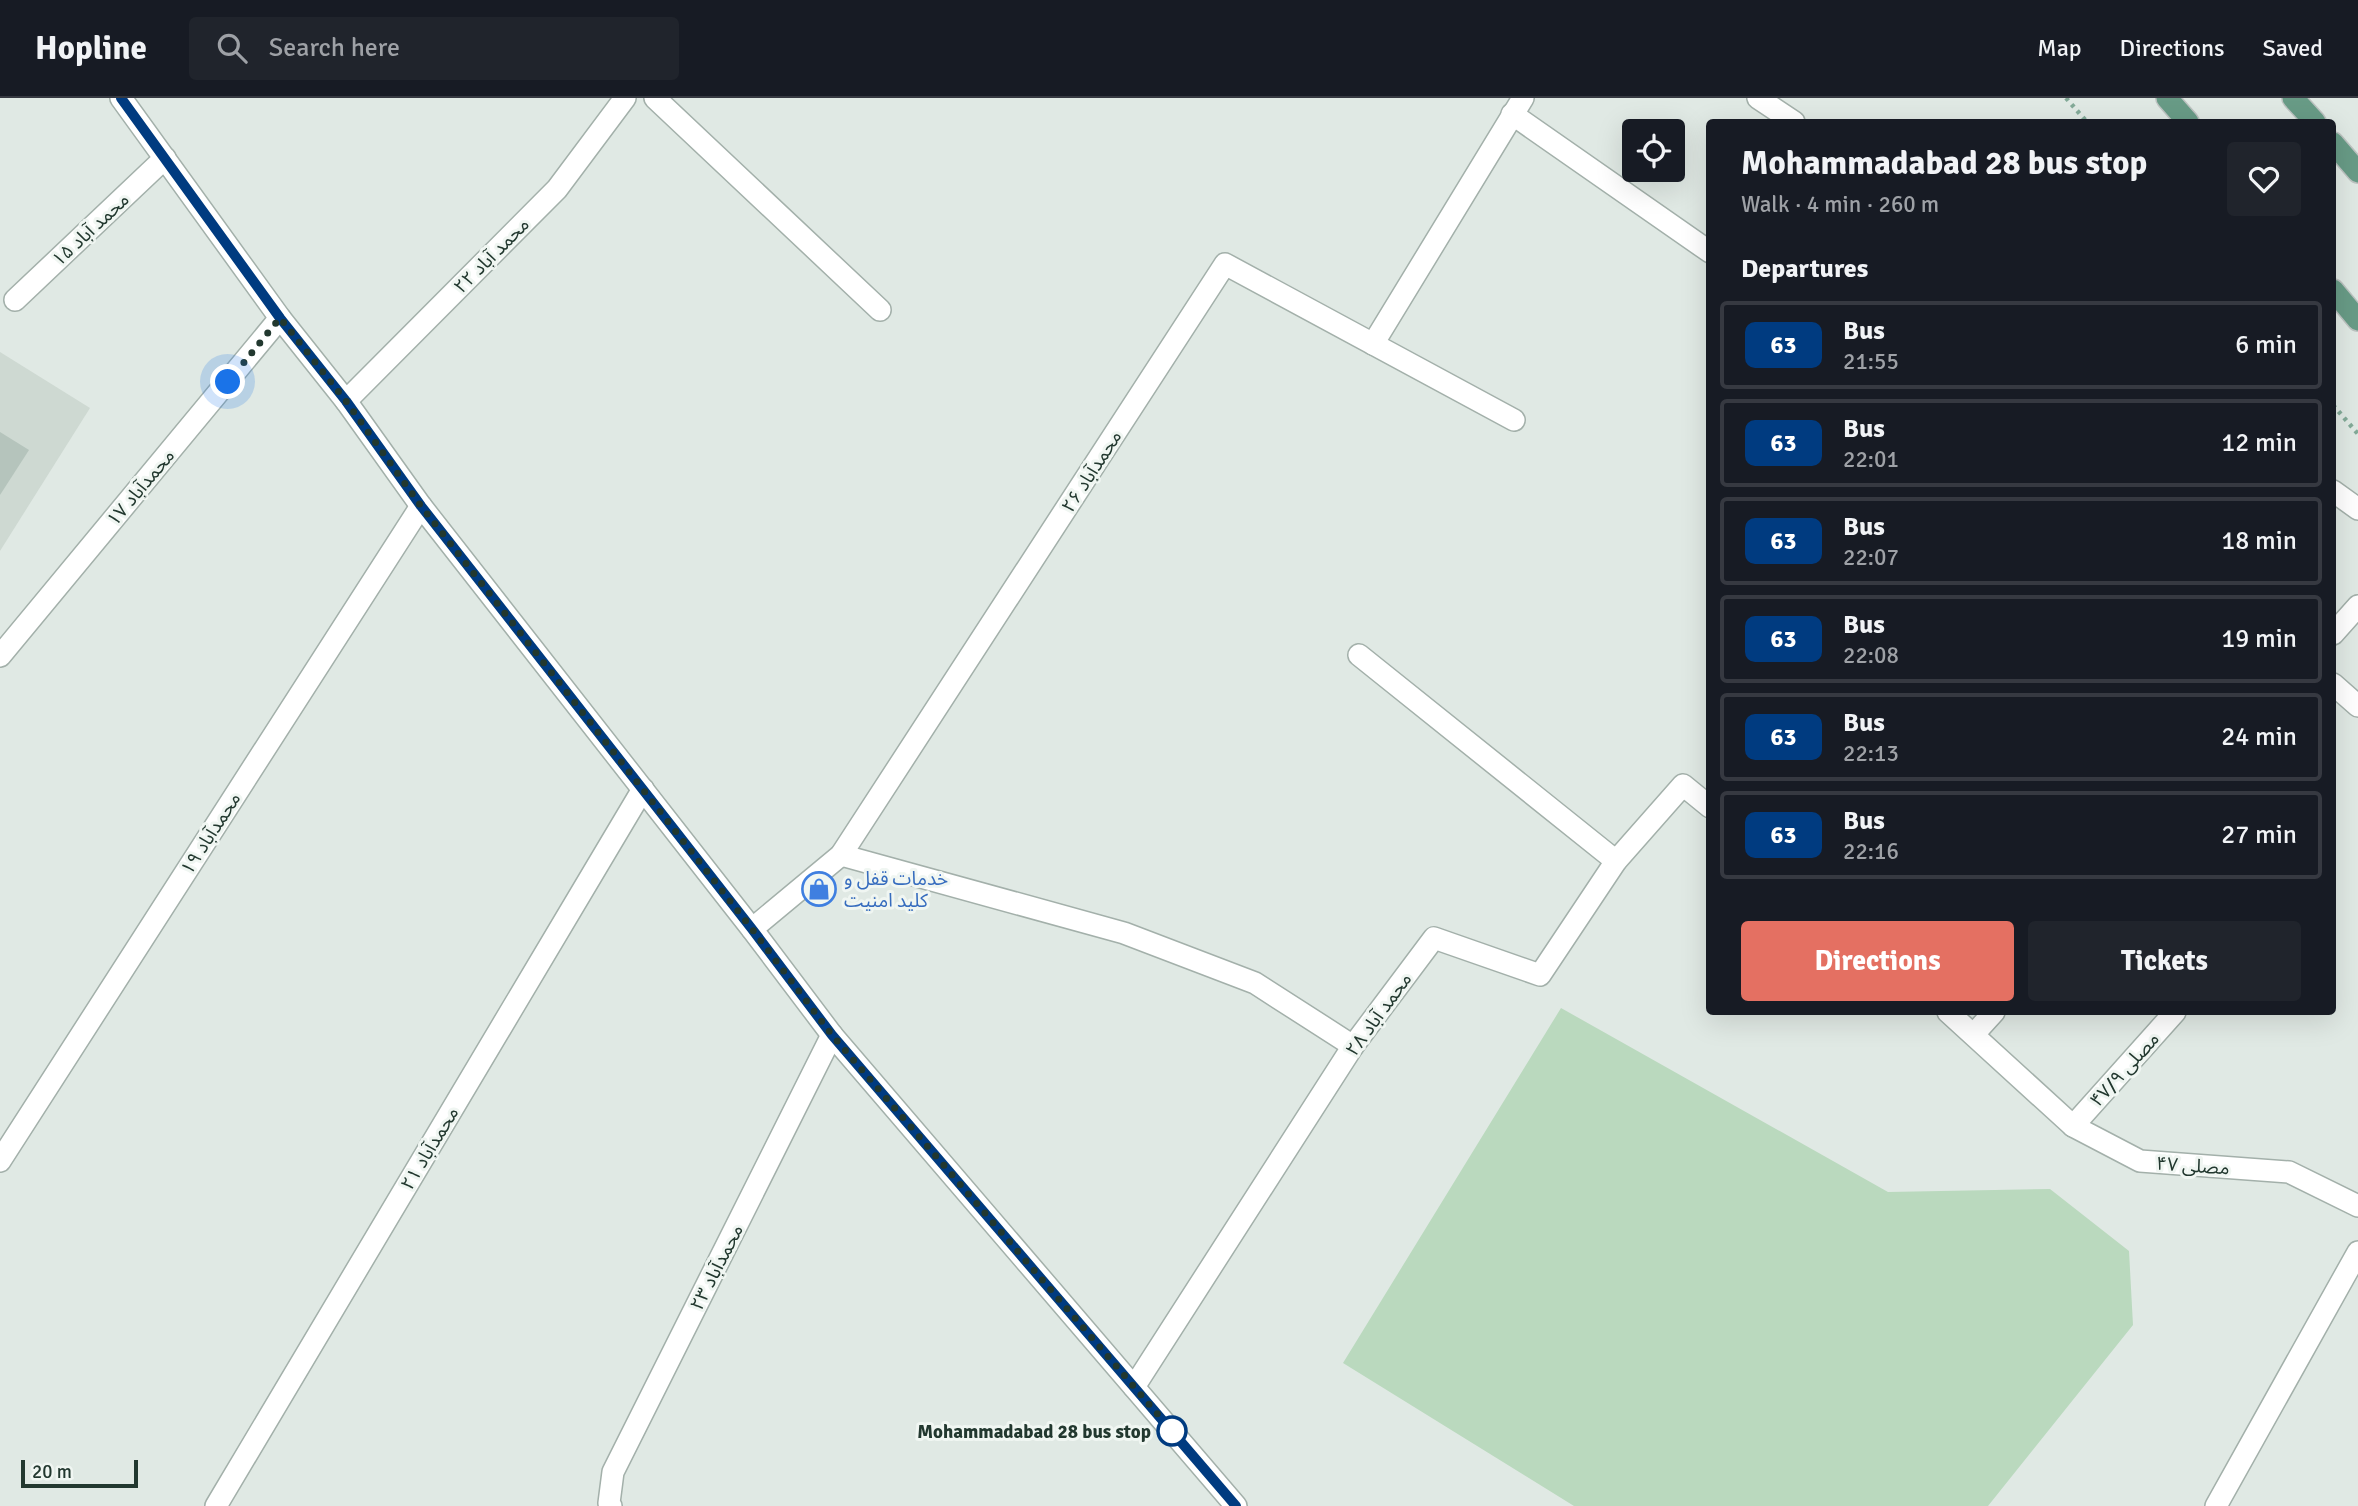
<!DOCTYPE html>
<meta charset="utf-8">
<style>
:root{--surface:#171b24;--page:#20242c;--text:#f1f3f6;--muted:#9ea1a6;--line:#363941;--accent:#e47062}
body{margin:0;font-family:Signika,"Noto Sans Arabic",sans-serif;background:var(--page);color:var(--text);height:100vh;display:flex;flex-direction:column;font-size:26px;white-space:nowrap}
*{box-sizing:border-box;margin:0}
p{font-size:23px;color:var(--muted)}
.icon{flex:none;width:38px;height:38px;fill:none;stroke:currentColor;stroke-width:2;stroke-linecap:round;stroke-linejoin:round}
.map{position:relative;flex:1;overflow:hidden}
.details{position:absolute;left:1706px;top:21px;width:630px;height:896px;display:flex;flex-direction:column;background:var(--surface);border-radius:7px;box-shadow:0 7px 28px #0002}
.details>*{flex:none}
.badge{padding:0 14px;border-radius:10px;font-size:24px;line-height:46px}
.tools{position:absolute;left:1622px;top:21px;display:grid;gap:14px}
.tools a{display:grid;place-items:center;width:63px;height:63px;border-radius:7px;background:var(--surface);box-shadow:0 7px 28px #0002;font-size:35px}
.scale{position:absolute;left:21px;bottom:18px;width:117px;box-sizing:border-box;padding-left:7px;border:4px solid #22382f;border-top:0;font-size:19px;line-height:24px;white-space:nowrap;color:#22382f;-webkit-text-stroke:5px #f0f6f2;paint-order:stroke}
.you{position:absolute;width:35px;height:35px;margin:-18px;border:5px solid #fff;border-radius:50%;background:#1a73e8;box-shadow:0 0 0 10px #1a73e833}
.map>.badge{position:absolute;translate:-50% -50%;box-shadow:0 0 0 4px #fff}
h2{padding:0 35px;font-size:26px;line-height:63px}
.round{display:grid;place-items:center;flex:none;width:74px;height:74px;border-radius:7px;background:var(--page)}
.overview{display:flex;align-items:center;justify-content:space-between;height:119px;padding:0 35px}
h1{font-size:33px;font-weight:700;line-height:52px}
.button{display:flex;gap:14px;margin-top:auto;padding:14px 35px}
.button a{flex:1;height:80px;border-radius:7px;background:var(--accent);color:#fff;font-size:28px;font-weight:700;line-height:80px;text-align:center}
.button a+a{background:var(--page);color:var(--text)}
ul{padding:0;list-style:none}
li{display:flex;align-items:center;gap:21px;height:88px;margin:0 14px 10px;padding:0 21px;border:4px solid var(--line);border-radius:7px}
li div{flex:1}
li b{display:block;font-size:26px}
li em{font-style:normal}
li .badge{min-width:77px;font-weight:700;text-align:center}
header{display:flex;align-items:center;gap:42px;box-sizing:border-box;height:98px;padding:0 35px;background:var(--surface);border-bottom:2px solid var(--line)}
header strong{font-size:33px}
nav{display:flex;gap:38px;margin-inline-start:auto;font-size:24px}
.search{width:490px;height:63px;background:var(--page);display:flex;align-items:center;gap:18px;box-sizing:border-box;padding:0 24px;border-radius:7px;color:var(--muted);font-size:26px}
.map>svg:first-child{display:block}
</style>
<header>
<strong>Hopline</strong>
<div class="search"><svg class="icon" aria-label="search" viewBox="0 0 24 24"><circle cx="10" cy="10" r="6"/><path d="M15 15l6 6"/></svg>Search here</div>
<nav><a>Map</a><a>Directions</a><a>Saved</a></nav>
</header>
<div class="map">
<svg width="2358" height="1408" viewBox="0 0 2358 1408">
<rect width="100%" height="100%" fill="#e0e9e4"/>
<polygon fill="#ced9d2" points="0,254 90,310 0,453"/>
<polygon fill="#bad9be" points="1561,910 1888,1094 2050,1091 2129,1153 2133,1227 1988,1408 1574,1408 1343,1265"/>
<polygon fill="#b5c4bc" points="0,334 29,352 0,397"/>
<g fill="none" stroke-linecap="round" stroke-linejoin="round">
<g stroke="#a3b0aa" stroke-width="24">
<g id="minor">
<polyline points="655,0 880,212"/>
<polyline points="1758,0 1794,24"/>
<polyline points="1512,16 1710,154"/>
<polyline points="15,202 165,60"/>
<polyline points="1373,246 1523,0"/>
<polyline points="346,303 557,91 625,0"/>
<polyline points="2333,393 2358,411"/>
<polyline points="2333,536 2358,508"/>
<polyline points="1359,557 1616,763"/>
<polyline points="0,558 280,220"/>
<polyline points="2333,586 2358,608"/>
<polyline points="841,757 1124,835 1255,885 1353,948"/>
<polyline points="752,831 841,757 1225,166 1514,322"/>
<polyline points="1948,914 2073,1028 2140,1063 2289,1074 2358,1108"/>
<polyline points="1974,936 1994,914"/>
<polyline points="2073,1028 2175,914"/>
<polyline points="0,1063 421,408"/>
<polyline points="1134,1289 1353,948 1434,840 1540,877 1616,763 1683,687 1710,709"/>
<polyline points="216,1408 643,691"/>
<polyline points="611,1408 609,1405 613,1374 832,937"/>
<polyline points="2216,1408 2358,1154"/>
</g>
</g>
<g stroke="#a3b0aa" stroke-width="24">
<polyline id="tertiary" points="121,0 280,220 346,303 421,408 752,831 832,937 1236,1408"/>
</g>
<g stroke="#bdc3c1" stroke-width="24">
<g id="primary">
<polyline points="2167,0 2188,24"/>
<polyline points="2293,0 2315,24"/>
<polyline points="2333,45 2358,74"/>
<polyline points="2333,192 2358,222"/>
</g>
</g>
<g stroke="#83aa98" stroke-width="4.5" stroke-dasharray="3.5 5" stroke-linecap="butt">
<polyline points="2066,0 2087,24"/>
<polyline points="2333,307 2358,336"/>
</g>
<use href="#minor" stroke="#fff" stroke-width="21"/>
<use href="#tertiary" stroke="#fff" stroke-width="21"/>
<use href="#primary" stroke="#689b86" stroke-width="21"/>
</g>
<g fill="none" stroke-linecap="round" stroke-linejoin="round">
<g stroke="#fff" stroke-width="16">
<polyline id="line" points="121,0 280,220 346,303 421,408 752,831 832,937 1236,1408"/>
</g>
<use href="#line" stroke="#003b80" stroke-width="10"/>
<polyline stroke="#22382f" stroke-width="7" stroke-dasharray="0 12.6" points="228,284 280,220 346,303 421,408 752,831 832,937 1172,1333"/>
</g>
<defs>
<g id="shop-ring" transform="scale(1.75)"><circle r="9.5" fill="#f0f6f2" stroke="#3f7fe0" stroke-width="1.5"/><path d="M-5-2.5h2.3a2.7 3.5 0 0 1 5.4 0H5L5.5 6h-11ZM-1.5-2.5h3a1.5 2.3 0 0 0-3 0Z" fill="#3f7fe0"/></g>
</defs>
<g fill-rule="evenodd">
<use href="#shop-ring" x="819" y="791"/>
</g>
<circle fill="#fff" stroke="#003b80" stroke-width="3.5" cx="1172" cy="1333" r="14"/>
<g text-anchor="middle" stroke-width="6" stroke-linejoin="round" paint-order="stroke">
<g font-size="19" fill="#22382f" stroke="#f0f6f2">
<text transform="translate(90 131) rotate(-43)" y="7">محمد آباد ۱۵</text>
<text transform="translate(491 157) rotate(-45)" y="7">محمد آباد ۲۲</text>
<text transform="translate(1091 373) rotate(-57)" y="7">محمدآباد ۲۶</text>
<text transform="translate(140 389) rotate(-50)" y="7">محمدآباد ۱۷</text>
<text transform="translate(210 735) rotate(-57)" y="7">محمدآباد ۱۹</text>
<text transform="translate(1378 916) rotate(-54)" y="7">محمد آباد ۲۸</text>
<text transform="translate(2124 971) rotate(-48)" y="7">مصلی ۴۷/۹</text>
<text transform="translate(429 1050) rotate(-59)" y="7">محمدآباد ۲۱</text>
<text transform="translate(2193 1067) rotate(4)" y="7">مصلی ۴۷</text>
<text transform="translate(716 1169) rotate(-63)" y="7">محمدآباد ۲۳</text>
</g>
<g font-size="19" fill="#366cbe" stroke="#f0f6f2" text-anchor="start">
<text x="844" y="787">خدمات قفل و<tspan x="844" dy="22">کلید امنیت</tspan></text>
</g>
<g font-size="19" font-weight="bold" fill="#22382f" stroke="#f0f6f2" text-anchor="end">
<text x="1151" y="1340">Mohammadabad 28 bus stop</text>
</g>
</g>
</svg>
<div class="tools">
<a><svg class="icon" aria-label="locate" viewBox="0 0 24 24"><circle cx="12" cy="12" r="6"/><path d="M12 2v4M12 18v4M2 12h4M18 12h4"/></svg></a>
</div>
<div class="scale">20 m</div>
<div class="you" style="left:228px;top:284px"></div>
<section class="details">
<div class="overview"><div><h1>Mohammadabad 28 bus stop</h1><p>Walk · 4 min · 260 m</p></div><a class="round"><svg class="icon" aria-label="heart" viewBox="0 0 24 24"><path d="M12 20l-8-8c-3-5 5-10 8-4 3-6 11-1 8 4z"/></svg></a></div>
<h2>Departures</h2>
<ul>
<li><span class="badge" style="background:#003b80;color:#fff">63</span><div><b>Bus</b><p>21:55</p></div><em>6 min</em></li>
<li><span class="badge" style="background:#003b80;color:#fff">63</span><div><b>Bus</b><p>22:01</p></div><em>12 min</em></li>
<li><span class="badge" style="background:#003b80;color:#fff">63</span><div><b>Bus</b><p>22:07</p></div><em>18 min</em></li>
<li><span class="badge" style="background:#003b80;color:#fff">63</span><div><b>Bus</b><p>22:08</p></div><em>19 min</em></li>
<li><span class="badge" style="background:#003b80;color:#fff">63</span><div><b>Bus</b><p>22:13</p></div><em>24 min</em></li>
<li><span class="badge" style="background:#003b80;color:#fff">63</span><div><b>Bus</b><p>22:16</p></div><em>27 min</em></li>
</ul>
<div class="button"><a>Directions</a><a>Tickets</a></div>
</section>
</div>
